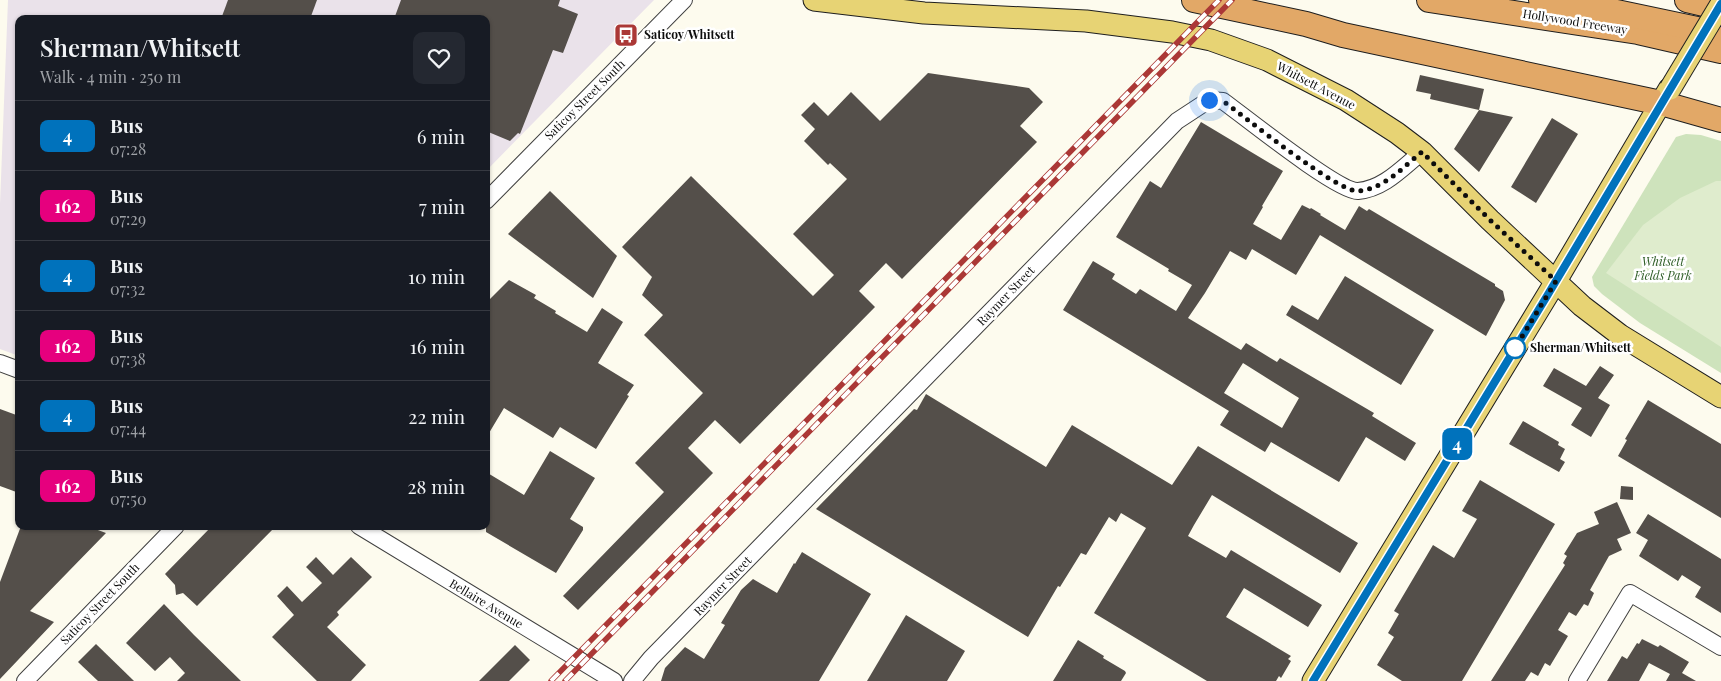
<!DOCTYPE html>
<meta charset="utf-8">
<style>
:root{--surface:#171b24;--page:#242831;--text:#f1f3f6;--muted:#9ea1a6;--line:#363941}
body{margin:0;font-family:"Playfair Display",serif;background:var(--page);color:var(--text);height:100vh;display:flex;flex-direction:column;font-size:19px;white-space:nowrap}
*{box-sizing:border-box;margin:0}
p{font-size:16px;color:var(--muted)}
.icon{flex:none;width:28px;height:28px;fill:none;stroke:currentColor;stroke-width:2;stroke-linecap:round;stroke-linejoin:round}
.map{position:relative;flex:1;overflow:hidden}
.details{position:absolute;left:15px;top:15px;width:475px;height:515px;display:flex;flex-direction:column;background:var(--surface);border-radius:10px;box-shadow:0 1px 4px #0004}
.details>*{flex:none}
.badge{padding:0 10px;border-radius:8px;font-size:18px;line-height:32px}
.you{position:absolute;width:25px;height:25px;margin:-12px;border:4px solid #fff;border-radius:50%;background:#1a73e8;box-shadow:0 0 0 8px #1a73e833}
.map>.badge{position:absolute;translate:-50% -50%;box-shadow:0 0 0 2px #fff}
.round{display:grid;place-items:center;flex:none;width:52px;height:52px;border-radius:10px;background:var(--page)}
.head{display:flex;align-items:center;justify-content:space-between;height:85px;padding:0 25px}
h1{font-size:24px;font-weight:600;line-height:38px}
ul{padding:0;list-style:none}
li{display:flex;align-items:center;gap:15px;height:70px;padding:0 25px;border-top:1px solid var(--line)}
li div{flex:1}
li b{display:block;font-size:19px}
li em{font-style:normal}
li .badge{min-width:55px;font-weight:700;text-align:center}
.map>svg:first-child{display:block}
</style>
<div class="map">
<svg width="1721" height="681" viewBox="0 0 1721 681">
<rect width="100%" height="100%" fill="#fdfbee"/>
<polygon fill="#eae2ea" points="8,0 654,0 486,171 486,19 19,19 19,356 0,349 0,204"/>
<polygon fill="#cee3bc" points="1686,134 1701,135 1721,141 1721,373 1640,323 1602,294 1594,286 1592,277 1676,137"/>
<polygon fill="#dfeccd" points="1716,181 1721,181 1721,347 1606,273 1643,225 1680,198"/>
<g fill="#544f4a" fill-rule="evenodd">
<polygon points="228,0 317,0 310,19 221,19"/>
<polygon points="401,0 560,0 558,6 578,14 563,53 553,50 520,134 518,133 510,141 486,131 486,19 394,19"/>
<polygon points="928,73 1029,88 1043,102 1020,126 1037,142 902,279 886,263 859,291 875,307 740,444 715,420 688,448 713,473 578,610 563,596 664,492 635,463 703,393 644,335 663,315 642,295 652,277 622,247 691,176 813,296 834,275 793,234 847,179 830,163 828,165 804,141 815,129 801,115 814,102 828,116 851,92 880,121"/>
<polygon points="1420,75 1484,89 1479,110 1513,117 1479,172 1454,149 1479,110 1430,99 1431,94 1416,91"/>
<polygon points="1552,118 1578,134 1536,203 1511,187"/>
<path d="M1201,122L1283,171L1262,206L1263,207L1253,224L1281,240L1302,205L1310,209L1311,208L1321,214L1320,215L1345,230L1359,206L1367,211L1369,209L1495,284V286L1503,291L1505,300L1486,336L1320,235L1296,275L1252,249L1246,260L1230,251L1205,293L1188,318L1241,350L1246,343L1277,362L1280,358L1374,413L1372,416L1416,443L1405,461L1366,437L1339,482L1271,442L1265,452L1220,425L1229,411L1063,310L1093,261L1115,274L1112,279L1136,294L1140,289L1176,311L1192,285L1168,271L1169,269L1116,237L1150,181L1161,188ZM1243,363L1299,398L1282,428L1224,393Z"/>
<polygon points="550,191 617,256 593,298 508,234"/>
<polygon points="1345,276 1434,330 1401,385 1286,315 1292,305 1318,320"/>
<polygon points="509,280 536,295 534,298 556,311 555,313 587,332 602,308 623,322 598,363 634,385 627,395 629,396 596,449 560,427 553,438 504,408 486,438 486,303"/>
<polygon points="1600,366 1614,375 1598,398 1610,405 1591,437 1571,425 1582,408 1543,386 1554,368 1586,386"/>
<polygon points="926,394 1046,467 1072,425 1172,485 1198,446 1358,543 1340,573 1212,495 1194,525 1188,536 1226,558 1231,550 1322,605 1308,627 1244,588 1226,617 1291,656 1288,659 1291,661 1281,678 1279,676 1276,681 1207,681 1094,613 1146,528 1121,513 1116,522 1109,517 1086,555 1081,553 1060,587 1058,586 1028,637 816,509 914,409 917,410"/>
<polygon points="1648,400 1721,444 1721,518 1618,456 1627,440 1625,439"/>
<polygon points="0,409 19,416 19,493 0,486"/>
<polygon points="1523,421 1559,442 1558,445 1565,449 1560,459 1565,462 1559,472 1509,444"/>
<polygon points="550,451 595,478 570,519 583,527 583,530 556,573 486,532 486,472 524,495"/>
<polygon points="1480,480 1555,524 1462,681 1402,681 1377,665 1394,637 1388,633 1399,614 1394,611 1433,545 1454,558 1477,519 1462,511"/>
<polygon points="1621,486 1633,487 1633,500 1620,499"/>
<polygon points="1617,502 1631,533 1617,539 1622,550 1609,556 1590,590 1594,593 1588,606 1584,604 1576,616 1569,612 1558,630 1568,636 1550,666 1545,663 1538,676 1531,672 1525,681 1491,681 1565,565 1563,563 1567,556 1564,554 1577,533 1599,524 1594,512"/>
<polygon points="1648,514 1721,559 1721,613 1695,597 1701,587 1682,575 1678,581 1639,556 1648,540 1636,533"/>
<polygon points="21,526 87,526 106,533 30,611 54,622 0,679 0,582"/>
<polygon points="212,526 276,526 197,606 183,593 176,595 175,585 165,574"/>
<polygon points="802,552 871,594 819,681 661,681 665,668 685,647 704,659 725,625 721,623 741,590 753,579 777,593 794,563 795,564"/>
<polygon points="316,557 333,575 351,557 372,577 337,612 339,615 327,627 366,665 351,681 317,681 272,637 294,615 277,596 287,586 302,602 322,583 306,567"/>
<polygon points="164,604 194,635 241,681 177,681 185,673 170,657 155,671 126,643"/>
<polygon points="906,615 965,651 947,681 867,681"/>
<polygon points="1642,639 1658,647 1660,645 1689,662 1682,673 1696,681 1666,681 1670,674 1649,663 1639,681 1607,681 1622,656 1627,659 1637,643 1639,644"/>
<polygon points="1078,640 1104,656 1103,658 1125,671 1126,673 1121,681 1053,681"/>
<polygon points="96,644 134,681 98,681 78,662"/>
<polygon points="515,645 530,660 509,681 479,681"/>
</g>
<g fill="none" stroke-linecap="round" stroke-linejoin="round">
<g stroke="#404040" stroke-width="18">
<g id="minor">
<polyline points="486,201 684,0"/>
<polyline points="0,363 19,370"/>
<polyline points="359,526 614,681"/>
<polyline points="25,681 176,526"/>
<path d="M632,681L651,658L1177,121L1209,100L1223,101C1245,117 1338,192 1358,191C1384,189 1403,167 1422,152"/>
<polyline points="1577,681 1630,593 1721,647"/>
</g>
</g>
<g stroke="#1e1e1e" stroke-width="23">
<g id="major">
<polyline points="814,0 924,13 1086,21 1172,32 1211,40 1267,60 1346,100 1397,133 1422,152 1490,220 1582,306 1620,335 1721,397"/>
<polyline points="1313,681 1556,281 1669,89"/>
</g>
</g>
<g stroke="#1e1e1e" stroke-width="26">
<g id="highway">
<polyline points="1194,0 1306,24 1343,35 1661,103 1721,120"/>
<polyline points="1429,0 1638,32 1721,51"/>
<polyline points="1541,0 1607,10 1721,34"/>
<polyline points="1687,0 1721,8"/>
</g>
</g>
<use href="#minor" stroke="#fff" stroke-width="16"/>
<use href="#major" stroke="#e7d374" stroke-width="21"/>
<use href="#highway" stroke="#e2a867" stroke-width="24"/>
<g stroke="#ab3836" stroke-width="5.5">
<g id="rail">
<polyline points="551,681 1219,0"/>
<polyline points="565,681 1232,0"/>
</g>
</g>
<use href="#rail" stroke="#fff" stroke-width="4" stroke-dasharray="11" stroke-linecap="butt"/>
<g stroke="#1e1e1e" stroke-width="23" stroke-linecap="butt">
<polyline id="major-bridge" points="1670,89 1721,4"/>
</g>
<use href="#major-bridge" stroke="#e7d374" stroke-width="21"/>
</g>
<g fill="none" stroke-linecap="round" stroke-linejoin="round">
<g stroke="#fff" stroke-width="11">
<polyline id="line" points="1313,681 1547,296 1721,4"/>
</g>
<use href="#line" stroke="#0072bc" stroke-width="8"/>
<path stroke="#0d0d0d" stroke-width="5" stroke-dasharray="0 9" d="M1209,100L1223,101C1245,117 1337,192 1358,191C1384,189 1403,167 1422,152L1490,220L1556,281L1515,348"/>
</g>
<defs>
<g id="bus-square" transform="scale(1.25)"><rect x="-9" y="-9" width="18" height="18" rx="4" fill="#ab3836" stroke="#fff"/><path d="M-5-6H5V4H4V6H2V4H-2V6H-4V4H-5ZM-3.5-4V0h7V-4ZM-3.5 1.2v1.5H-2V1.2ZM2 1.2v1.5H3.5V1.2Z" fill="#fff"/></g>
</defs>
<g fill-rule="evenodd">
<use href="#bus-square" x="626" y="35"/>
</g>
<circle fill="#fff" stroke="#0072bc" stroke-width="2.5" cx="1515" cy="348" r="10"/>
<g text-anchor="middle" stroke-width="5" stroke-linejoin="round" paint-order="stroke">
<g font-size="12" fill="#0d0d0d" stroke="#fff">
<text transform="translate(1575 22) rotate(9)" y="4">Hollywood Freeway</text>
<text transform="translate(1316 86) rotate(28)" y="4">Whitsett Avenue</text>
<text transform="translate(585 100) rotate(-45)" y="4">Saticoy Street South</text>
<text transform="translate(1006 296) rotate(-46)" y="4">Raymer Street</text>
<text transform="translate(723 586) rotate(-46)" y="4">Raymer Street</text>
<text transform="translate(100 604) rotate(-46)" y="4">Saticoy Street South</text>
<text transform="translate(486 604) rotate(31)" y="4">Bellaire Avenue</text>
</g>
<g font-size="12" font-weight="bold" fill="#0d0d0d" stroke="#fff" text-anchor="start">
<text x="644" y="39">Saticoy/Whitsett</text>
</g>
<g font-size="12" font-style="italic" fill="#2d5c25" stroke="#fff">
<text x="1663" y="266">Whitsett<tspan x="1663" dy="14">Fields Park</tspan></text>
</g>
<g font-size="12" font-weight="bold" fill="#0d0d0d" stroke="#fff" text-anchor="start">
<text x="1530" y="352">Sherman/Whitsett</text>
</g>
</g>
</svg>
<div class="you" style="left:1209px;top:100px"></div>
<b class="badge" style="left:1457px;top:444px;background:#0072bc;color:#fff">4</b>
<section class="details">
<div class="head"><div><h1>Sherman/Whitsett</h1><p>Walk · 4 min · 250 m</p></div><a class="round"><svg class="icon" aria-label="heart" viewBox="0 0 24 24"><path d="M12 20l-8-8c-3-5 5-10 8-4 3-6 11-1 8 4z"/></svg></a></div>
<ul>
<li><span class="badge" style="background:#0072bc;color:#fff">4</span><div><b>Bus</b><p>07:28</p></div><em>6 min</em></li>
<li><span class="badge" style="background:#e6007e;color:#fff">162</span><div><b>Bus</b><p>07:29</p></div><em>7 min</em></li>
<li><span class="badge" style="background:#0072bc;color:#fff">4</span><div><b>Bus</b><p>07:32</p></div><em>10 min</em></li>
<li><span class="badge" style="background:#e6007e;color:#fff">162</span><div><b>Bus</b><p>07:38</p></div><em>16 min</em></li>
<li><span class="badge" style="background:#0072bc;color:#fff">4</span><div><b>Bus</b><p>07:44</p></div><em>22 min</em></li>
<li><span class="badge" style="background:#e6007e;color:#fff">162</span><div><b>Bus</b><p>07:50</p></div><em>28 min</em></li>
</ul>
</section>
</div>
